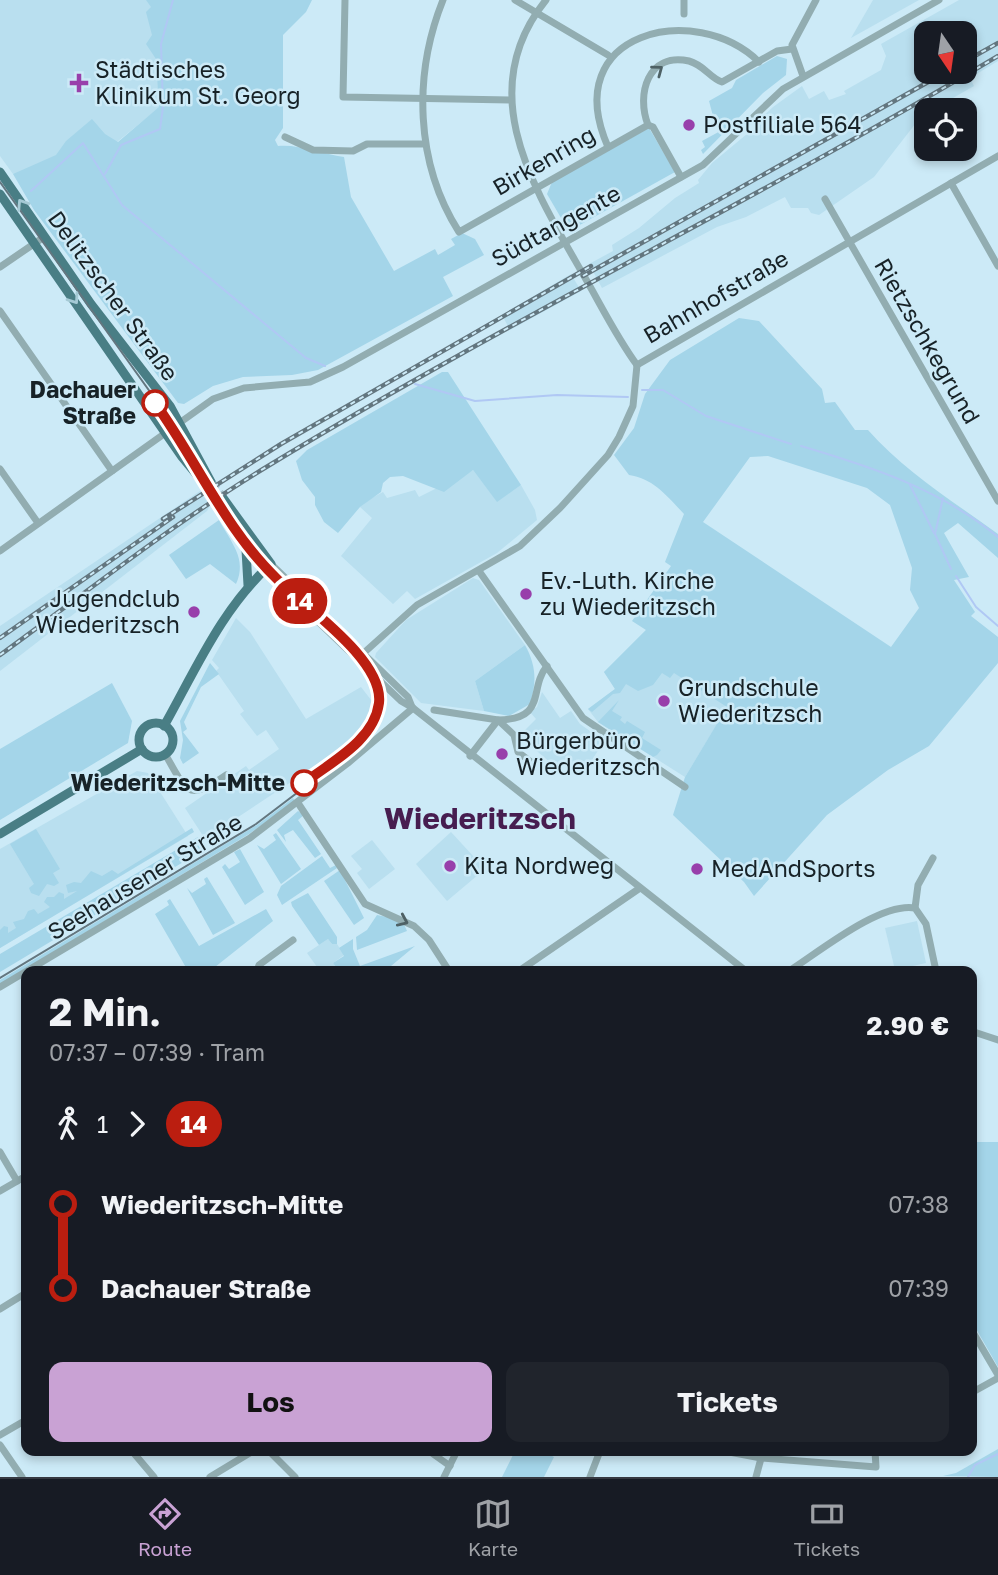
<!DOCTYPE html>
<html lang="de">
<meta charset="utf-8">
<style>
:root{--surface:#171b24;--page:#20242c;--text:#f1f3f6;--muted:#9ea1a6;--line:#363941;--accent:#c9a2d4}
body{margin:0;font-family:"Golos Text",sans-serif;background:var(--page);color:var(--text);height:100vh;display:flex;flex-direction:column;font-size:26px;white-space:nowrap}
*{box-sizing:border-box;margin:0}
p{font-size:23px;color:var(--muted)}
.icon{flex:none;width:38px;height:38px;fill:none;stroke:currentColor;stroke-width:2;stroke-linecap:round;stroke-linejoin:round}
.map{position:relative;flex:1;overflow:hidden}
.panel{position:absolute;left:21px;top:966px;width:956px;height:490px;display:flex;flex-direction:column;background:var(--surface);border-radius:14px;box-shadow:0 4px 10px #0003}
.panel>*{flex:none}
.badge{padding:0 14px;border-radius:23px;font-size:24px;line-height:46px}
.needle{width:46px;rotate:167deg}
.fabs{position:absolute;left:914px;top:21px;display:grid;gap:14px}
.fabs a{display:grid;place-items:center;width:63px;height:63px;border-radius:14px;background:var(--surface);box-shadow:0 4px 10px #0003;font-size:35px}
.map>.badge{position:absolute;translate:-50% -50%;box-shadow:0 0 0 4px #fff}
.legs{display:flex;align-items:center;gap:10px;height:77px;padding:0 28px;font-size:23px}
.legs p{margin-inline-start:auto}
.overview{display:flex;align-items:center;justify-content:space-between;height:119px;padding:0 28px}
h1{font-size:38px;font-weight:700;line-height:52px}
.button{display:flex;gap:14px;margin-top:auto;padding:14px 28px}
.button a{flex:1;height:80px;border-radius:14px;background:var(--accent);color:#111;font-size:28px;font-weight:700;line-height:80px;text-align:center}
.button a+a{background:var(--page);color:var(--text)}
ul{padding:0 28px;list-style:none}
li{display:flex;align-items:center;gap:24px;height:84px;font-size:26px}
li i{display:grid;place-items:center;width:10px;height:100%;margin:0 9px;background:currentColor}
li i::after{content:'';width:18px;height:18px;margin:-9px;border:5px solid;border-radius:50%;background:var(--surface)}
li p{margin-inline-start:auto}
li:first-child i{background:linear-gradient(#0000 50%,currentColor 0)}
li:last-child i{background:linear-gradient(currentColor 50%,#0000 0)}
.dock{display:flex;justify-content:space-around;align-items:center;height:98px;border-top:2px solid var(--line);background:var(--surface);font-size:19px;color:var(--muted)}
.dock a{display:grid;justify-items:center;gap:4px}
.dock .active{color:var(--accent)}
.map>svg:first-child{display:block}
</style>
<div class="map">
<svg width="998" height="1477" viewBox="0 0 998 1477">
<rect width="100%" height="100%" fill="#cceaf7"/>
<g fill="#b9dfef" fill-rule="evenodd">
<polygon points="0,0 167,0 156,59 160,107 91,163 13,174 0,156"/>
<polygon points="873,0 919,0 851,38"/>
<path d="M959,0H998V61L970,78L974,86L932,110H926L874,177L819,215L811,213L808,208H791L785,197L746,217L717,227L602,288L589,264L613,251L612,245L639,228L675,198L699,183L698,180L712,163L759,124V120L773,107L802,86L809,99L824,91L829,100L846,94L844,91L881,70L886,56L881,44ZM926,33H964V72H926Z"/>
<polygon points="571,274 581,291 510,330 502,315"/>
<polygon points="473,470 497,501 521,485 535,510 537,520 497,553 415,599 407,591 393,604 341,556 372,518 360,507 370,499 383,492 387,498 415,490 419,497"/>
<polygon points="200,491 210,506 207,511 0,671 0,626"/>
<polygon points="473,578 479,580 525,645 475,681 484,711 421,703 375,657 376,653 406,620"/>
<polygon points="236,618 250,632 306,719 361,687 375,705 370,723 359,737 205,839 185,808 246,766 249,770 279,749 266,730 257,736 240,714 244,711 216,671 219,668 212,660"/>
<polygon points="646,630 734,696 685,777 598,722 588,709 615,689 604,672"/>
<polygon points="542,692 560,718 571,711 580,724 604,741 582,776 563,762 558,769 525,741 531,735 525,730 536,719 530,712 537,707"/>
<polygon points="137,771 148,773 188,836 0,948 0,849"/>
<polygon points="451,832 485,869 447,901 416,864"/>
<polygon points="372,840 395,869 369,889 357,873 362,869 351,856"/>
<polygon points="917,921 926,963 895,970 885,928"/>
<polygon points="328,939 332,944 337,944 344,955 333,963 339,971 320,971 307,953"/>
</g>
<g fill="#a4d5e9" fill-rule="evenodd">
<path d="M146,0H312L306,12L283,35V128L275,140L278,146C299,144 322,154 344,157L351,197L394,271L435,249L438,255L455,245L451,239L462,233L475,239L484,255L443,277L453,296L318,370L292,375L243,377L213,386L184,404L178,403L34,210L13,174L56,155L66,141L92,119L105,134L118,142L159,107L156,59L146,44L152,35L146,12L151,7Z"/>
<polygon points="777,56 787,59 786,75 763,93 703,154 701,150 705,147 702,141 724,129 716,114 713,116 709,101 732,88 736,80"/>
<polygon points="649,128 675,172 578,226 564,223 547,194 552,182"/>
<path d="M739,318L759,321L822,389L825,403L835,402L855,430H868C904,471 954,502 998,534V558L958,523L944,533L969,577L954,580L975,612L971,616L998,637V663L929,746L888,770L827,815L754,896L744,882L673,815L685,777L727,707L674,673L670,678L662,673L653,685L638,691L626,684L620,693L613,694L592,712L588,709L615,689L604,672L646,630L632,621L671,566L665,562L684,514C668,497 653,478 629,475L614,455L634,428L645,394L670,360ZM768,456L867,488L890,505L912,568L910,590L919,608L891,647L703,522L750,457Z"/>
<polygon points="442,372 448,372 521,485 497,502 473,470 444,492 403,476 390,477 383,483 381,492 360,507 338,533 324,522 315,505 315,497 302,480 296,461 307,450"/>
<path d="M219,520C230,541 248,559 236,584L210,564L186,579L169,555Z"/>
<path d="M525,645C536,665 537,682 530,704L509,716L484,711L475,681Z"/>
<polygon points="210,663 219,674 201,687 184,722 187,729 183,732 199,753 183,764 180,758 183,740 180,721"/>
<polygon points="112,683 132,721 128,743 0,820 0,749"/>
<polygon points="619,700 612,711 622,717 620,720 625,724 627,721 645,732 642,738 661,750 657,755 653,757 598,722"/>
<polygon points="293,798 295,801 249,834 0,984 0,980 257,825"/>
<polygon points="298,811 304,815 298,820 321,854 315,858 293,830 284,835 286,842 277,830"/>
<polygon points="192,828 194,832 0,948 0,930 4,926 8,927 8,933 16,928 13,922 24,919 28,911 34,909 38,914 50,907 44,902 47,897 54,897 59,892 64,894 64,899 77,891 68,893 66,885 74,882 81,883 91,871 102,876 112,870 118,874"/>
<polygon points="36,829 60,869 53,873 59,883 54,886 47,884 39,896 31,893 29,888 34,884 10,844"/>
<polygon points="276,833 301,869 281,884 257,845 264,849 276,840 273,835"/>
<polygon points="198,837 205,849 0,972 0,954"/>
<polygon points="240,849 264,892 245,905 222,867 225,864 229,869 240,862 234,852"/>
<polygon points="322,856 330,868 336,865 337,868 282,905 277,895 281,886"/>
<polygon points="340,870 364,918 354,925 324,881"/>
<polygon points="207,877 235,923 213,935 187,888 192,893 206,884 204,879"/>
<polygon points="308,893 337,937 337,944 332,944 328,939 319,945 292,906 291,902"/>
<polygon points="170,899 199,946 266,909 273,921 210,971 188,971 155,914 169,905 167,901"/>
<polygon points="377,915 402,920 407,931 357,950 356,937 367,930"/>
<polygon points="353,939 353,949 360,966 415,946 385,971 339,971 333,963 344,956 339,948"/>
<polygon points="971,1142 998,1142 998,1367 971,1320"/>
<polygon points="998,1449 998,1477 943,1476 956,1473"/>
<polygon points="515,1451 542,1451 554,1457 544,1477 502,1477"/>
</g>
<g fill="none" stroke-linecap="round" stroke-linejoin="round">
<g stroke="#b0c8f4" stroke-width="2">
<polyline points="105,174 121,145 160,129 163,107 161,44 173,0"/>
<polyline points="31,191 83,143 122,205 306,358 325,366"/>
<polyline points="415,384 475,401 557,395 628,397"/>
<polyline points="642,390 663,390 706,416 791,444"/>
<path d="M801,446C872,467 940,489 998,537"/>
<polyline points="910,485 934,533"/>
<polyline points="943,498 935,534 951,569"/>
<polyline points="956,576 976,607 998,626"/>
<polyline points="968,1477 975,1465 998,1454"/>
</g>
<g stroke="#a8c2cd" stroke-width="9" stroke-dasharray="9 4.5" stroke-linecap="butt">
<polyline points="211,482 223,498"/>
<polyline points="206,486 217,503"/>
</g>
<g stroke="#92adb1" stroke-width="7">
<polyline points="345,0 343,97 511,100"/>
<path d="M443,0C413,75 415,163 459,232L648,125"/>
<polyline points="515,0 608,55"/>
<path d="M546,0C473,90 532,185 580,269C599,301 615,335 637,365"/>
<polyline points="684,14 684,0"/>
<polyline points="803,76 792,45 816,0"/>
<polyline points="285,137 313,150 353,151 367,144 425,144"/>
<path d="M608,147C557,31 696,0 759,62"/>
<path d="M681,177L653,127L648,125C636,94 648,52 689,61C704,65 710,78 722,82L777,51L792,49"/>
<polyline points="951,183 998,266"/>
<polyline points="825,199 998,501"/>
<polyline points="0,267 44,237"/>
<polyline points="0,311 112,471"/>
<polyline points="637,365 998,156"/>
<polyline points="0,469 38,523"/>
<polyline points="0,551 213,399 244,388 310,382 343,367 703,165 783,89 939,0"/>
<polyline points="271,564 408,697 412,707"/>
<polyline points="264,570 401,701 413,708 746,971"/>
<polyline points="479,571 583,718 685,787"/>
<polyline points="357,659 417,605 520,546 560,508 608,455 619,437 633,406 637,365"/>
<polyline points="434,710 498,720 470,756"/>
<path d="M165,754C187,791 186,803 226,775"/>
<path d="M531,762L518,752L514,735L498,720C548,719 528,689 547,666"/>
<polyline points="298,803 365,904 414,926 429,940 449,971"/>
<polyline points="915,908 918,885 933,858"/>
<polyline points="257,971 259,965 293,940"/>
<polyline points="519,971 640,888"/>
<path d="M789,971C819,952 880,902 915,908L926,924L936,971"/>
<polyline points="0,987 250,838 348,763 413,708"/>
<polyline points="971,1031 998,1040"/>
<polyline points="0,1152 17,1181"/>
<polyline points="0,1191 26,1176"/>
<polyline points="0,1309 26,1293"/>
<polyline points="971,1329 998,1375"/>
<polyline points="971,1393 998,1378"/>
<polyline points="0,1435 26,1420"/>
<polyline points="0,1445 22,1477"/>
<polyline points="132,1451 154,1477"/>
<polyline points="269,1451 295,1477"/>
<polyline points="429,1451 450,1466"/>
<polyline points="724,1451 761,1458 876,1467 875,1451"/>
<polyline points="210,1477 253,1451"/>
<polyline points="444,1477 457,1451"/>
<polyline points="590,1477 600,1451"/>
<polyline points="756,1477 763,1451"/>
</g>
<g stroke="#497e85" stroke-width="9">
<polyline points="0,172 91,304 170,406 211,482"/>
<polyline points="0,194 182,457 206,486"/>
<polyline points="217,503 229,525 264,570"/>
<polyline points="246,550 248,585"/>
<circle cx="156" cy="740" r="17"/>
<path d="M164,726C196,669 222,608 271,564L223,498"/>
<polyline points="0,834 142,749"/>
</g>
<g stroke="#63767f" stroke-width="2">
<polyline points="0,182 163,410 208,484"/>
<polyline points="0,978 256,824 343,758 369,737 376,726 382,708 382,692 371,665 268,566 220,500"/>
</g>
<g stroke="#63767f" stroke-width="4.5">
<g id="rail">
<polyline points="964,62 998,43"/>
<polyline points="583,276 946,72"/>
<polyline points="163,519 281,444 591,266"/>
<polyline points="0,638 173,517"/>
<path d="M0,655C88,591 175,522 268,466C506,321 758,199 998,56"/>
</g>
</g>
<use href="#rail" stroke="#cceaf7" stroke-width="2" stroke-dasharray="5" stroke-linecap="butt"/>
</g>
<defs><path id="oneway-chevron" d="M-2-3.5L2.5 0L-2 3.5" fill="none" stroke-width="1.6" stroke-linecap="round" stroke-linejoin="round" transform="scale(1.75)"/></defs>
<g stroke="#4e6165">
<use href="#oneway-chevron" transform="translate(658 70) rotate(-37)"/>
<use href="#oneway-chevron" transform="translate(403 921) rotate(24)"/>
</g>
<g stroke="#a5cad5">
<use href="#oneway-chevron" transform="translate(22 204) rotate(-123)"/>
<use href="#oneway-chevron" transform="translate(74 299) rotate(55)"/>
</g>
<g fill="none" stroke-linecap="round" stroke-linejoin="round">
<g stroke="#fff" stroke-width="16">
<path id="line-1" d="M155,403C197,461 225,529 277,579C305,607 384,660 379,703C374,741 331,762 304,783"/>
</g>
<use href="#line-1" stroke="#bb1e10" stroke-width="10"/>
</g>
<g fill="#983fab" stroke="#cceaf7" stroke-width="2.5">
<path d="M75.5 72.5h7v7h7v7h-7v7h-7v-7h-7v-7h7z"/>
<circle cx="689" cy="125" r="7"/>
<circle cx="526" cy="594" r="7"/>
<circle cx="194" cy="612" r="7"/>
<circle cx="664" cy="701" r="7"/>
<circle cx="502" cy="754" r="7"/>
<circle cx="450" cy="866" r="7"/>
<circle cx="697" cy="869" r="7"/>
</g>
<g fill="#fff" stroke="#bb1e10" stroke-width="3.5">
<circle cx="155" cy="403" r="12"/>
<circle cx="304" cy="783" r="12"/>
</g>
<g text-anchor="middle" stroke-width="5" stroke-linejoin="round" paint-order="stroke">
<g font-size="23" fill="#172227" stroke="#cceaf7" text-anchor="start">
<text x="95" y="78">Städtisches<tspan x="95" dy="26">Klinikum St. Georg</tspan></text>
<text x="703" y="133">Postfiliale 564</text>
<text x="540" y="589">Ev.-Luth. Kirche<tspan x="540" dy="26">zu Wiederitzsch</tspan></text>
<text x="180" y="607" text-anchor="end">Jugendclub<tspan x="180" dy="26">Wiederitzsch</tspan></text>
<text x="678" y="696">Grundschule<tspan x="678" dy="26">Wiederitzsch</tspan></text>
<text x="516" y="749">Bürgerbüro<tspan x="516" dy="26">Wiederitzsch</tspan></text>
<text x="464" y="874">Kita Nordweg</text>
<text x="711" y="877">MedAndSports</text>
</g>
<g font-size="23" fill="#172227" stroke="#cceaf7">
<text transform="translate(544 161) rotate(-30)" y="8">Birkenring</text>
<text transform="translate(556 226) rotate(-29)" y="8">Südtangente</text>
<text transform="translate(113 296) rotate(54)" y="8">Delitzscher Straße</text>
<text transform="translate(716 297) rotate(-30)" y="8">Bahnhofstraße</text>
<text transform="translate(927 341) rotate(60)" y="8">Rietzschkegrund</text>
<text transform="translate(145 877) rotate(-31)" y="8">Seehausener Straße</text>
</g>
<g font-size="23" font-weight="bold" fill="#172227" stroke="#cceaf7" text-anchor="end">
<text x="136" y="398">Dachauer<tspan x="136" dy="26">Straße</tspan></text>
<text x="285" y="791">Wiederitzsch-Mitte</text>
</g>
<g font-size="30" font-weight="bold" fill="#471d50" stroke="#cceaf7">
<text x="480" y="829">Wiederitzsch</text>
</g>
</g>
</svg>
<div class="fabs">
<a><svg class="needle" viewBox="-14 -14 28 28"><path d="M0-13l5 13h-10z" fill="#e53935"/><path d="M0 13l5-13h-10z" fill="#9ea1a6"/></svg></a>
<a><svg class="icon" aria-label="locate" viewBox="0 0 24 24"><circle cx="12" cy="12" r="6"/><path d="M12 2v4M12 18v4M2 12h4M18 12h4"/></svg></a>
</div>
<b class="badge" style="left:300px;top:601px;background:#bb1e10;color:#fff">14</b>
<section class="panel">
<div class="overview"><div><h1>2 Min.</h1><p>07:37 – 07:39 · Tram</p></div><b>2.90 €</b></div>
<div class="legs"><svg class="icon" aria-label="walk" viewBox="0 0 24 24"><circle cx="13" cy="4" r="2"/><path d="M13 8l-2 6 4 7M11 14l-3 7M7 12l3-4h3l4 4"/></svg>1<svg class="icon" aria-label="forward" viewBox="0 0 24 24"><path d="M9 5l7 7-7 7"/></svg><b class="badge" style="background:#bb1e10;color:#fff">14</b></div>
<ul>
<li><i style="color:#bb1e10"></i><b>Wiederitzsch-Mitte</b><p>07:38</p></li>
<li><i style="color:#bb1e10"></i><b>Dachauer Straße</b><p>07:39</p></li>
</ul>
<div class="button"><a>Los</a><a>Tickets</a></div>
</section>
</div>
<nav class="dock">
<a class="active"><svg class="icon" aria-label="directions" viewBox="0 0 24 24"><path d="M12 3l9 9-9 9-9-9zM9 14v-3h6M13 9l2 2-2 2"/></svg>Route</a>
<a><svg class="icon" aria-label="map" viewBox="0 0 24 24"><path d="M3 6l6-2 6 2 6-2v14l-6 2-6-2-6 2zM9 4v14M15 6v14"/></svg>Karte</a>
<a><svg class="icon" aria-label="tickets" viewBox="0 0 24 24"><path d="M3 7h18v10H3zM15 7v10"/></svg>Tickets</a>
</nav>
